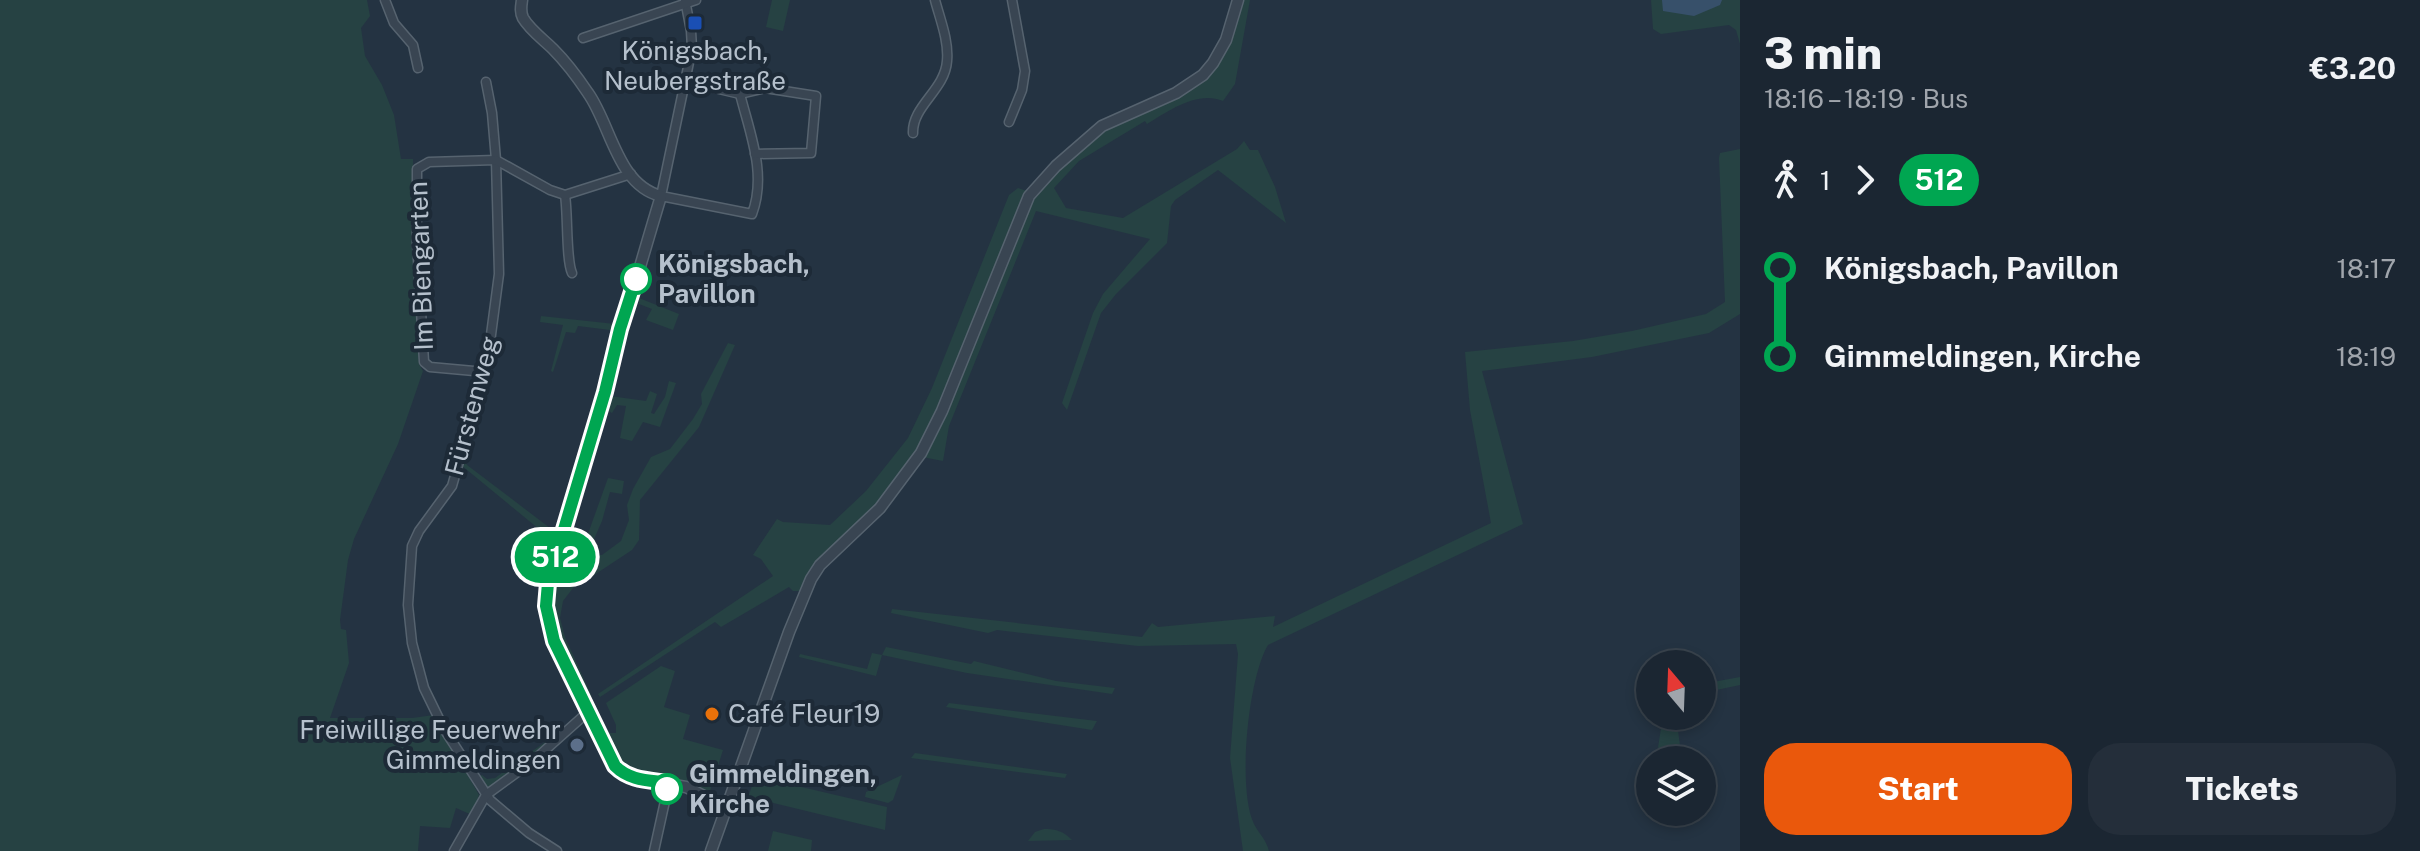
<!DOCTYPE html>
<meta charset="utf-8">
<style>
:root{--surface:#1b2632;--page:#242e3a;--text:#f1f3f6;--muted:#a0a5ac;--line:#39434d;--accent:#ea580c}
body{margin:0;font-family:"Public Sans",sans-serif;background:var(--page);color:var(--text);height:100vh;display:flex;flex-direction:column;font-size:30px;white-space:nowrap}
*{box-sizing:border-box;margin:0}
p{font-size:26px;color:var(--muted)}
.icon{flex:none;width:44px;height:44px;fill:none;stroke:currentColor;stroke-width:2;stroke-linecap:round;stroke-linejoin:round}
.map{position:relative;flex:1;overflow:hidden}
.details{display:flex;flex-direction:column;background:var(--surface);width:680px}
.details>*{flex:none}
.badge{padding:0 16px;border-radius:26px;font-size:28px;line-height:52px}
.needle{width:52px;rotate:341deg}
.buttons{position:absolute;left:1636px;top:650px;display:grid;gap:16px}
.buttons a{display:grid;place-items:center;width:80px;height:80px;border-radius:50%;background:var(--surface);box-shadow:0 4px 12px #0003,0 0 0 2px var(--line);font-size:40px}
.map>.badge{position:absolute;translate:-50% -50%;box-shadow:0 0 0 4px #fff}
.legs{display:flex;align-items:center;gap:12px;height:88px;padding:0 24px;font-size:26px}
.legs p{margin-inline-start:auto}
.headline{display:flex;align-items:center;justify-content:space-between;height:136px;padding:0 24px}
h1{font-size:44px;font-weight:800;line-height:60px}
.action{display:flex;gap:16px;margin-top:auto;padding:16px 24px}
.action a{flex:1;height:92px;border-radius:32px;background:var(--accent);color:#fff;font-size:32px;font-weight:800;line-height:92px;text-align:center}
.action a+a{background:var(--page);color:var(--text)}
ul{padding:0 24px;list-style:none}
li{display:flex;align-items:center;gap:28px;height:88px;font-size:30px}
li i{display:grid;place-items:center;width:12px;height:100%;margin:0 10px;background:currentColor}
li i::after{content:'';width:20px;height:20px;margin:-10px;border:6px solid;border-radius:50%;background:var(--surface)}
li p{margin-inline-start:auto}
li:first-child i{background:linear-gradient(#0000 50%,currentColor 0)}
li:last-child i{background:linear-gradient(currentColor 50%,#0000 0)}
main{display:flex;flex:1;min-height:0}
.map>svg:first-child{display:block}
</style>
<main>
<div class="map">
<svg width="1740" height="851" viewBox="0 0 1740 851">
<rect width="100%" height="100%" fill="#243342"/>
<g fill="#264243">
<polygon points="0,0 367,0 370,16 361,28 365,56 382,85 394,115 401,159 413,159 413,241 419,364 423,371 398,444 354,539 348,560 340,620 341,629 346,630 349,663 330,718 412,718 434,715 479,795 472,815 456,808 450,828 420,826 418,851 0,851"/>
<polygon points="772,0 790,0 783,31 766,27"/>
<path d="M1242,0H1250L1235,84L1223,101C1198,90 1168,111 1147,124L1145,121L1079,161L1054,188L1066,208L1123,218L1237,149L1244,141L1250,150H1258L1275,187L1286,223L1218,170L1175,200L1171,206L1167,243L1116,294L1101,313L1067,410L1062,403L1093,313L1103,294L1150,239L1036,211L949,426L943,461L922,457L1028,206C1044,183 1078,145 1102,129C1137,105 1189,102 1217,66Z"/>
<polygon points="1651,0 1740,0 1740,44 1736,30 1729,25 1661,34 1653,29"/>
<path d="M1740,149V314L1709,333L1592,357L1482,371L1523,524L1268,645C1248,678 1237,789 1254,824C1259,834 1266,839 1269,851H1243L1230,758L1238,654L1236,644L1138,646L997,630L988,633L891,613L892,609L1142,637L1152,623L1158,627L1275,616L1273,627L1491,523L1470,410L1465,352L1573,341L1632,331L1706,314L1725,302L1719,158L1720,153Z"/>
<polygon points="1018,188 1027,191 1017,211 930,429 890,490 809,575 800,591 793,591 789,587 721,627 715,622 600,697 598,694 773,576 761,559 753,555 777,519 783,522 830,525 866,491 908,438 932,388 1009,195"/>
<polygon points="639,298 679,314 673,330 646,320 652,309 639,304"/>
<polygon points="541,316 615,324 610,330 578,326 575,333 566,332 553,372 551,371 563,325 540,322"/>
<path d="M728,343L735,345L699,427L640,500L639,540L632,550L585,581L580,579L563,601L560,618L565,637L592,697L588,698C567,657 545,620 557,573L575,570L608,478L624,481L622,494L610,492L602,521L587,555H602L621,541L629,520L627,505L633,489L651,457L670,449L693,419L702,404L701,394Z"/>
<polygon points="669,381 676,383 660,427 643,422 632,441 620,438 626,406 617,405 612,413 606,409 610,396 646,401 650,391 657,394 651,413 654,414 665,397"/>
<polygon points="463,458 467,465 554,531 551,539 461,465"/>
<polygon points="886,647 971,664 974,661 1056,681 1115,688 1112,694 967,673 882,655 876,676 799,657 800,654 867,669 872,653 882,655"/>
<polygon points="661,666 675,671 664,707 690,715 683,739 723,750 709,794 672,778 632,773 624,768 608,741 609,733 616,733 616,725 606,703"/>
<polygon points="1740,677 1740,685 1702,693 1702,684"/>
<polygon points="949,703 1097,721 1092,730 946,707"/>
<polygon points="1663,716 1676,716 1682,760 1656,760"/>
<polygon points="559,732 558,738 489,789 478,778 482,775 487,779 495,778"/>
<polygon points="915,753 1067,774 1065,778 911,758"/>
<polygon points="902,775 893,800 888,803 865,797 866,792"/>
<polygon points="759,777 887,807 885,830 748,797 755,778"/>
<path d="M1044,829C1056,829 1063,831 1072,840L1028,841L1035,832Z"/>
<polygon points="773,831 812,840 811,851 768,851"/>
</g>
<polygon fill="#37506a" points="1662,0 1722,0 1720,5 1694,16 1663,11"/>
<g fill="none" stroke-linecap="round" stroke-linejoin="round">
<g stroke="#56636f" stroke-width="11">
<g id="minor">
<polyline points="385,0 394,23 413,45 418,68"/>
<path d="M685,0L691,31L692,48L661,196L752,214C767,174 750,134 740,94"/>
<polyline points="583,38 696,0"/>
<polyline points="685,81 740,94 765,88 816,96 811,153 755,154"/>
<polyline points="486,82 492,113 496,160 499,274 487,365 452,486 419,531 412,546 408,605 412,643 424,688 444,729 490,800 529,833 557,851"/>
<polyline points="1009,122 1022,90 1025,71 1012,0"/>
<path d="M913,133C912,106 945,90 947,61C949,41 940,19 935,0"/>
<path d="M565,195C568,214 566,260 572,273"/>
<polyline points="485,372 430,367 424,362 417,242 417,169 429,162 496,160 550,190 565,195 631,174"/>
<polyline points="454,851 486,795 534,760 589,711"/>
<polyline points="654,851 669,783"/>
</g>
</g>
<g stroke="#56636f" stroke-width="13">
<g id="tertiary">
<path d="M522,0C521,7 520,12 523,18C530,30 544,40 553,49C566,62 578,78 588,93C611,125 617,185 661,196C622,325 587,454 548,583L546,606L549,626L604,746L622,772L636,779L686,787L726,807"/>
<polyline points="711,851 789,632 811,579 820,565 880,508 921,453 942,411 1029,196 1056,166 1102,126 1176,93 1203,75 1213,63 1226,40 1238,0"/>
</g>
</g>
<use href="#minor" stroke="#394552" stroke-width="8"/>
<use href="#tertiary" stroke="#394552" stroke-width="10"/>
</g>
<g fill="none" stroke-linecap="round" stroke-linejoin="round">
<g stroke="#fff" stroke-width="18">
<path id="line-1" d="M636,279L620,329L605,392L548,583L546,606L554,641L615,766C630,781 649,780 669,783L667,789"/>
</g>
<use href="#line-1" stroke="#00a651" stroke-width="12"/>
</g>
<rect fill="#1a4fb4" stroke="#1d2a37" stroke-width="3" x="687" y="15" width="16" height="16" rx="4"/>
<g fill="#fff" stroke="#00a651" stroke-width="4">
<circle cx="636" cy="279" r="14"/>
<circle cx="667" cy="789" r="14"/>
</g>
<circle fill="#e8710a" stroke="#1d2a37" stroke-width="3" cx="712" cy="714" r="8"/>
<circle fill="#5c6f8a" stroke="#1d2a37" stroke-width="3" cx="577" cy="745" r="8"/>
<g text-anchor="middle" stroke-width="8" stroke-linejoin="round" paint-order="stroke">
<g font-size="26" fill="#b5c0cc" stroke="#1d2a37">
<text x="695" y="60">Königsbach,<tspan x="695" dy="30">Neubergstraße</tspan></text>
<text x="728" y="723" text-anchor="start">Café Fleur19</text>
<text x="561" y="739" text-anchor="end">Freiwillige Feuerwehr<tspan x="561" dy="30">Gimmeldingen</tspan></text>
</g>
<g font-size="26" font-weight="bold" fill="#b5c0cc" stroke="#1d2a37" text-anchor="start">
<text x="658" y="273">Königsbach,<tspan x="658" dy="30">Pavillon</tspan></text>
<text x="689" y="783">Gimmeldingen,<tspan x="689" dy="30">Kirche</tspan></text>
</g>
<g font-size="26" fill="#b5c0cc" stroke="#1d2a37">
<text transform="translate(421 266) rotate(-92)" y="9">Im Biengarten</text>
<text transform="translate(472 406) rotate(-75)" y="9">Fürstenweg</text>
</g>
</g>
</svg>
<div class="buttons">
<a><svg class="needle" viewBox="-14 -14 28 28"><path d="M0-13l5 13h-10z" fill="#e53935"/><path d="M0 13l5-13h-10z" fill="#a0a5ac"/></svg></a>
<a><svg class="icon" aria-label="layers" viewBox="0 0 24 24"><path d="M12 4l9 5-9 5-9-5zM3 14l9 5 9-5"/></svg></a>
</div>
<b class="badge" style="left:555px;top:557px;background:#00a651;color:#fff">512</b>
</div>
<section class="details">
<div class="headline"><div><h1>3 min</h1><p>18:16 – 18:19 · Bus</p></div><b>€3.20</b></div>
<div class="legs"><svg class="icon" aria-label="walk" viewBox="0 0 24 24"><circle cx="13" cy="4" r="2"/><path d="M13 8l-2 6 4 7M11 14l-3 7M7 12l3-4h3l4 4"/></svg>1<svg class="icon" aria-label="forward" viewBox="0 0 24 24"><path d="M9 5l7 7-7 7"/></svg><b class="badge" style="background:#00a651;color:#fff">512</b></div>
<ul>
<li><i style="color:#00a651"></i><b>Königsbach, Pavillon</b><p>18:17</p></li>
<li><i style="color:#00a651"></i><b>Gimmeldingen, Kirche</b><p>18:19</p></li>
</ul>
<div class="action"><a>Start</a><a>Tickets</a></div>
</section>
</main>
